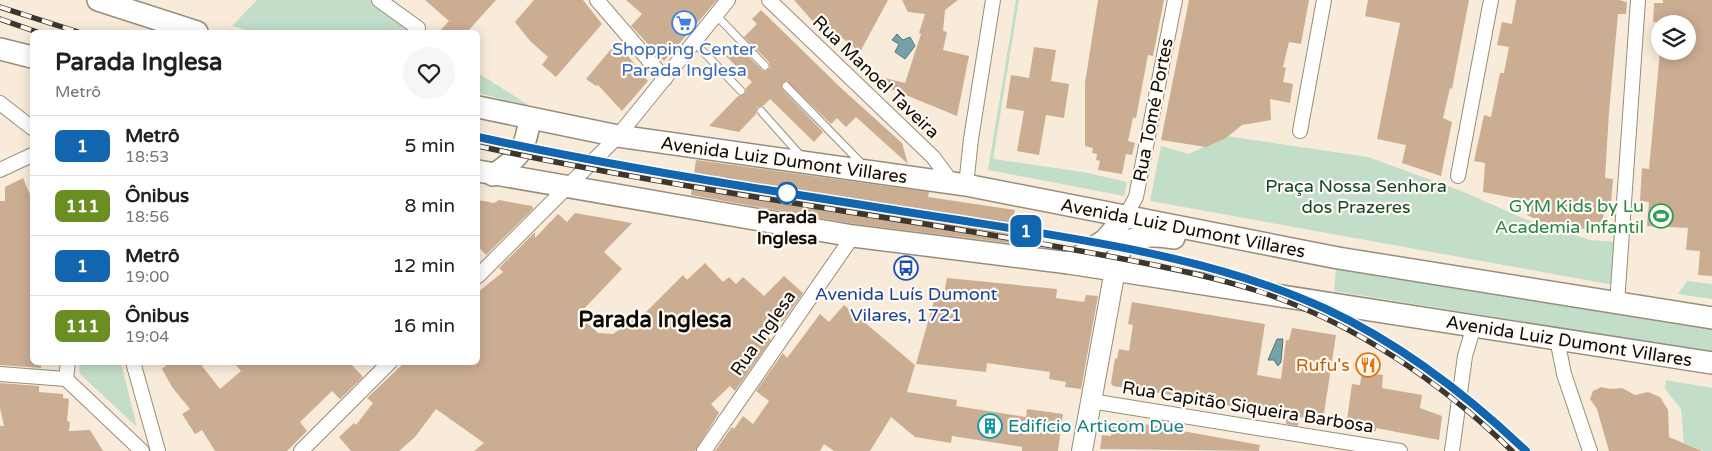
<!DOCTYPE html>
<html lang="pt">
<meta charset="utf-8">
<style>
:root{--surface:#fff;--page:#f6f6f6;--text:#202124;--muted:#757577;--line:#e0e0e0}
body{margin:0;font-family:"Varela Round",sans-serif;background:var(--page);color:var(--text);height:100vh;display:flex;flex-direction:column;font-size:19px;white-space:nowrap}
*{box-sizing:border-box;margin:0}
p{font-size:16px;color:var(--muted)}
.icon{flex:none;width:28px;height:28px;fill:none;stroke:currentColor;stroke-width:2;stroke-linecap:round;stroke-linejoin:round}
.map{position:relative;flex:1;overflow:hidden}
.panel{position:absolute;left:30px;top:30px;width:450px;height:335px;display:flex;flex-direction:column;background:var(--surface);border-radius:8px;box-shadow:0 2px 12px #0003}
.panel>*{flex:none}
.badge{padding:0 10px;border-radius:8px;font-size:18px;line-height:32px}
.tools{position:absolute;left:1651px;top:15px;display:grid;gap:10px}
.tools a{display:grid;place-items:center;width:45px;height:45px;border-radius:50%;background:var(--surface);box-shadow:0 2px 12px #0003;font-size:25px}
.map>.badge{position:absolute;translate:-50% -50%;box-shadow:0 0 0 2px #fff}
.round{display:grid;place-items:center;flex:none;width:52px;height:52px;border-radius:26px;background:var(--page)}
.headline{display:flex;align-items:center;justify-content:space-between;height:85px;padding:0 25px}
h1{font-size:24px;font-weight:800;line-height:38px}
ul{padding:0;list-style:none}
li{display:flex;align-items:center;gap:15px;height:60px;padding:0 25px;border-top:1px solid var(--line)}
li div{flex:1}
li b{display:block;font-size:19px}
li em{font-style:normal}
li .badge{min-width:55px;font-weight:700;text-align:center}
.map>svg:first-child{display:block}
</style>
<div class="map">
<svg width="1712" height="451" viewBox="0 0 1712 451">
<rect width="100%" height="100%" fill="#f8ebda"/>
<g fill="#c2dec8">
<polygon points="257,0 370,0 412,32 254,32 232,26"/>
<polygon points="1016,0 1019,0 993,159 1083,172 1127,182 1124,196 988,170"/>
<polygon points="478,73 530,106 478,93"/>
<polygon points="1226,136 1368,157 1464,192 1525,219 1590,240 1618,242 1614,285 1150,201 1161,146 1189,154"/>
<polygon points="1336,269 1712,329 1712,352 1334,291"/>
<polygon points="1687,281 1712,284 1712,299 1678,294"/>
<polygon points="79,363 121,363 137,427 80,374"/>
<polygon points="1666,380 1712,388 1712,451 1703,451 1684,443 1681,409 1665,389"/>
</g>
<g fill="#74a2a9" stroke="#567578">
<polygon points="897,34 903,40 910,37 915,46 905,59 895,52 899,44 892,40"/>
<polygon points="1277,339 1283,339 1281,362 1278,366 1274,360 1268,360"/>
</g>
<g fill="#cbad92">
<polygon points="425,0 496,0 467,32 439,32 449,21"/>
<polygon points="534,0 583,0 602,24 556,77 542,65 548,57 530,41 515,22"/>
<polygon points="626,0 717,0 664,61 631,26 642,14"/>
<polygon points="794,0 888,0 860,52 820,20 816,25"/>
<polygon points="902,0 958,0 945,10 943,31 947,32 943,50 969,56 957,116 879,84 881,77 905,83 921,34 919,33 925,14 908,12"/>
<polygon points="1098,0 1164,0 1153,56 1148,55 1136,118 1133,118 1128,141 1135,143 1132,155 1126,154 1122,174 1098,170 1100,161 1096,160 1097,154 1092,153 1093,148 1085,146 1085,83"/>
<polygon points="1189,0 1309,0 1301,44 1289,42 1283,67 1286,68 1283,82 1293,84 1290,103 1270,99 1271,120 1242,125 1226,138 1206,147 1161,140"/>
<polygon points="1368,0 1469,0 1452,89 1450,88 1443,118 1452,122 1441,176 1402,163 1406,145 1377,139 1400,23 1365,16"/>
<polygon points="1516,0 1619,0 1627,2 1626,14 1618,14 1609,112 1605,178 1613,179 1611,203 1606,203 1600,231 1553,225 1553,227 1527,215 1530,201 1483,192 1485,163 1474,161 1484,115 1491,117 1500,73 1504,73 1509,47 1497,45 1502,22 1512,24"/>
<polygon points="1663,0 1712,0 1712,276 1698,275 1700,251 1686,250 1688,228 1647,226 1649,202 1640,201 1642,168 1649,169 1660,51 1688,51 1688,24 1653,22 1654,3 1663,3"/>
<polygon points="761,10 841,88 902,143 908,164 856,117 846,127 837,118 831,124 787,81 782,83 782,89 823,132 814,142 770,99 763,106 757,107 756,114 739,132 709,126 738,96 745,94 746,88 752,82 726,56 737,45 762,70 766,71 770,68 769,62 744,37 757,24 752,19"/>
<polygon points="617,42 648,81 622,111 598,85 596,86 586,79"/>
<polygon points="1034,47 1056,50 1051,81 1069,84 1064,118 1046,115 1039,155 1017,151 1024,111 1006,108 1011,75 1029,78"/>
<polygon points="696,160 929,192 928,197 1015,210 1009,243 855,224 691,195"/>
<polygon points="23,178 32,199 32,362 41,362 41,368 0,365 0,201 5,201 5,187"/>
<polygon points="478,200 494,203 499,200 532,206 533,209 486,255 478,246"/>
<polygon points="575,213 632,223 604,252 622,269 578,315 598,333 613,334 632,320 635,323 683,275 687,280 705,263 723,282 729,277 736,284 743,277 764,296 784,276 803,293 786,317 767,336 771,340 735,391 730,386 711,404 719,413 695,451 474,451 484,443 436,409 415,437 399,451 351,451 339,437 354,423 356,425 373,403 367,398 405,362 478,362 478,292 503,272 499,268 535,232 535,238 558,214 567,222"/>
<polygon points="947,278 1057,289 1056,298 1084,302 1086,295 1098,296 1081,389 1065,387 1066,382 1049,379 1050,372 987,363 986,372 916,364 935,297 943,298"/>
<polygon points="1132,302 1265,324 1257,375 1281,379 1286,340 1289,340 1292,328 1336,335 1323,420 1299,417 1298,426 1286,424 1287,413 1249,410 1205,400 1113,386 1111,383 1115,358 1117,359 1119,349 1129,351 1133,325 1128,324"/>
<polygon points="844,305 915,365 907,392 957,400 956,406 1026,417 1027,409 1063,414 1058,451 1022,451 1022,447 952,436 951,443 915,437 891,417 870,451 834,451 824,444 820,451 715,451 732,427 734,429 743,416 753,424 769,401 756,391 783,353 787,358 820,314 829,322"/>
<polygon points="170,362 199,362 220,389 241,371 233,362 349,362 363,377 340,399 332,391 300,422 307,431 287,451 215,451 202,430 195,434 182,414 190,409 172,387 162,369"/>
<polygon points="1362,372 1383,375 1382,388 1422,395 1420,408 1442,416 1439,440 1376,428 1376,431 1346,427 1352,384 1360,385"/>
<polygon points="0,383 39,386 39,392 63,394 63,398 69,399 67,421 70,422 69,431 90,430 103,451 0,451 0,426 4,426 0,408"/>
<polygon points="1601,387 1610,389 1622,388 1635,395 1648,392 1660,397 1668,410 1669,437 1702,451 1609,451 1597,409 1590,399 1593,391"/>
<polygon points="1127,421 1260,445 1259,451 1100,449 1102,435 1111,436 1113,422 1126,424"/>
</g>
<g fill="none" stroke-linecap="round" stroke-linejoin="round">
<g stroke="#988d7c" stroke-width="9">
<g id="lane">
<polyline points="716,15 765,66"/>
<polyline points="694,42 741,91"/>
<polyline points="786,86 863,165"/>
<polyline points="761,111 801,156"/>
</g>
</g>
<g stroke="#988d7c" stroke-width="16">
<g id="street">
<polyline points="379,0 418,28"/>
<polyline points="597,0 665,79"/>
<polyline points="769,0 933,157 953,184"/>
<polyline points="0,103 32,128"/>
<polyline points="1300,131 1324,0"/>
<polyline points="0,170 32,155"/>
<polyline points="1458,176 1491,0"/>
<polyline points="966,185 971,139 993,0"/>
<polyline points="1125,217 1136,197 1175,0"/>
<polyline points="478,276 618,136 728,0"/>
<polyline points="1617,304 1638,0"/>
<polyline points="1557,339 1564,374 1590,451"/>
<polyline points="133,362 158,451"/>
<polyline points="0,374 66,379"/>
<polyline points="66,379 142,451"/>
<polyline points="66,379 68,362"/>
<polyline points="1091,401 1400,451"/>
<polyline points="301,451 390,362"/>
<polyline points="704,451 853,236"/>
<polyline points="1452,451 1465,356 1474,326"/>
</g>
</g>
<g stroke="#988d7c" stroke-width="22">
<polyline id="secondary" points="1082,451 1115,270"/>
</g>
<g stroke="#988d7c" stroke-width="24">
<g id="primary">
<polyline points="98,0 197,32"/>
<polyline points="0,49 32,57"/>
<polyline points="478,107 618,136 966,185 1338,258 1712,318"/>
<polyline points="478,171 853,236 1069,263 1712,363"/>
<path d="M493,175C521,157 525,150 530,118"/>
<polyline points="1069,263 1105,240 1125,217"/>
<path d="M1115,270C1116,264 1117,257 1120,251C1129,233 1157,235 1174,238"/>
</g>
</g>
<use href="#lane" stroke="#fff" stroke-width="7"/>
<use href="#street" stroke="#fff" stroke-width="14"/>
<use href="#secondary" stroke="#fff" stroke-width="20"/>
<use href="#primary" stroke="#fff" stroke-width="21"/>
<g stroke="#3c362f" stroke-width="5.5">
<g id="rail">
<polyline points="0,7 78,32"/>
<polyline points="0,19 37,32"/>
<path d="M478,137C634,171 793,194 952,219C1007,228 1062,238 1117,249C1189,263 1260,278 1326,309C1401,344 1467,394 1526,451"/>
<path d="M478,146C619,177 763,198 906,221C976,232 1044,244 1113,257C1161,266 1211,276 1258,291C1353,322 1441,382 1512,451"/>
</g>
</g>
<use href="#rail" stroke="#fffaf3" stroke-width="4" stroke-dasharray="11" stroke-linecap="butt"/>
</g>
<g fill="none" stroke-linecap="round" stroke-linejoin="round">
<g stroke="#fff" stroke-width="11">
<path id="line" d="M478,137C634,171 793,194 952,219C1073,238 1214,257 1326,309C1401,344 1466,394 1526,451"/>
</g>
<use href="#line" stroke="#1266af" stroke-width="8"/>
</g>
<defs>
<g id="supermarket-ring" transform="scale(1.25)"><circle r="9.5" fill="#fffaf3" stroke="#3f7fe0" stroke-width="1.5"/><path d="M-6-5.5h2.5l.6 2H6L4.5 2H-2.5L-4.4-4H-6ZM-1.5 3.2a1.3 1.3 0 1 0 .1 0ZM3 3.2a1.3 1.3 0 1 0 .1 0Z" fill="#3f7fe0"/></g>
<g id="stadium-ring" transform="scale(1.25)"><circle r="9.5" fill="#fffaf3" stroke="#2e9e5b" stroke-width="1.5"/><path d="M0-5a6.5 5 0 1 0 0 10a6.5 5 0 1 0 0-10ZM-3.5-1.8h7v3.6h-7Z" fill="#2e9e5b"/></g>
<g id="bus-ring" transform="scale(1.25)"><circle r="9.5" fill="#fffaf3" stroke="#1a4fb4" stroke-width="1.5"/><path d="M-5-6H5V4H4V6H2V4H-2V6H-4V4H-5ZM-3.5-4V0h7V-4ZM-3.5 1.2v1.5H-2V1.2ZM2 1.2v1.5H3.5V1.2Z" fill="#1a4fb4"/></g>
<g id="restaurant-ring" transform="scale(1.25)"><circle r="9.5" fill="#fffaf3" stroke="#e8710a" stroke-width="1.5"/><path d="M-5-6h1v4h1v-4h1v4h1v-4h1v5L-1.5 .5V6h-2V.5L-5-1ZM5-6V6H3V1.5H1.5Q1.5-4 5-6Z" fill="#e8710a"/></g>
<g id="building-ring" transform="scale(1.25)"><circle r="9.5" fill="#fffaf3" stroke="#0f9aa8" stroke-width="1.5"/><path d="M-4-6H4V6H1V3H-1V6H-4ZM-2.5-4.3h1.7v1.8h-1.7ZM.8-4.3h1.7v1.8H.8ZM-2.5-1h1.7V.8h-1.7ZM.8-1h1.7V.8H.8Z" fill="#0f9aa8"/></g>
</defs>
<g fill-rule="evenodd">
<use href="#supermarket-ring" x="684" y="23"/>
<use href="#stadium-ring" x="1661" y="216"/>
<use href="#bus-ring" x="906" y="268"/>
<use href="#restaurant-ring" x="1368" y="365"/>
<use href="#building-ring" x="990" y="426"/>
</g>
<circle fill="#fff" stroke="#1266af" stroke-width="2.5" cx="787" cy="193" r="10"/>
<g text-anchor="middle" stroke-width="4.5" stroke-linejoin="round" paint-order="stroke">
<g font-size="18" fill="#366cbe" stroke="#fffaf3">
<text x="684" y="55">Shopping Center<tspan x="684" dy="21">Parada Inglesa</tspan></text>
</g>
<g font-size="18" fill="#0f0b06" stroke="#fffaf3">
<text transform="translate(876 77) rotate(44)" y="6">Rua Manoel Taveira</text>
<text transform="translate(1153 110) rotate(-79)" y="6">Rua Tomé Portes</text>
<text transform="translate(784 160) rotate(8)" y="6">Avenida Luiz Dumont Villares</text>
<text transform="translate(1183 228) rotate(11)" y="6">Avenida Luiz Dumont Villares</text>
<text transform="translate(763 333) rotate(-55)" y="6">Rua Inglesa</text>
<text transform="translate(1569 341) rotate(9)" y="6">Avenida Luiz Dumont Villares</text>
<text transform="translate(1248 407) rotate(9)" y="6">Rua Capitão Siqueira Barbosa</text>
</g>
<g font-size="18" fill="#124827" stroke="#fffaf3">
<text x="1356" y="192">Praça Nossa Senhora<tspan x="1356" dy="21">dos Prazeres</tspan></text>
</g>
<g font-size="18" fill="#27864d" stroke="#fffaf3" text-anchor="end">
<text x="1644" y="212">GYM Kids by Lu<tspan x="1644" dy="21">Academia Infantil</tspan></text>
</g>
<g font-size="18" font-weight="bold" fill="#0f0b06" stroke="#fffaf3">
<text x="787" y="223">Parada<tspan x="787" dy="21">Inglesa</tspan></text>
</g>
<g font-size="18" fill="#164399" stroke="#fffaf3">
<text x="906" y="300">Avenida Luís Dumont<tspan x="906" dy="21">Vilares, 1721</tspan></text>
</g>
<g font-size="18" fill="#c56008" stroke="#fffaf3" text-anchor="end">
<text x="1350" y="371">Rufu's</text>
</g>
<g font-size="18" fill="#0d838f" stroke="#fffaf3" text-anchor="start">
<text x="1008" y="432">Edifício Articom Due</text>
</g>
<g font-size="22" font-weight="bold" fill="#0f0b06" stroke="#fffaf3">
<text x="655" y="327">Parada Inglesa</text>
</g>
</g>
</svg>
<div class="tools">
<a><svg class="icon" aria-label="layers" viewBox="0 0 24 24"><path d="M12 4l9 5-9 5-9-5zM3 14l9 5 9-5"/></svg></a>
</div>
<b class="badge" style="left:1026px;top:231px;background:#1266af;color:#fff">1</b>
<section class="panel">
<div class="headline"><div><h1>Parada Inglesa</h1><p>Metrô</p></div><a class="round"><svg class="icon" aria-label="heart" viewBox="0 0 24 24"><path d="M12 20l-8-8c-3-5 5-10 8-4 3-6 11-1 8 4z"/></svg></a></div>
<ul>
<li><span class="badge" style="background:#1266af;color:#fff">1</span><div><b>Metrô</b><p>18:53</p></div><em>5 min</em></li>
<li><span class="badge" style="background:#6b8e23;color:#fff">111</span><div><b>Ônibus</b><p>18:56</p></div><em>8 min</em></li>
<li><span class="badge" style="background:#1266af;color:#fff">1</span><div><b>Metrô</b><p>19:00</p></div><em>12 min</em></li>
<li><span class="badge" style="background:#6b8e23;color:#fff">111</span><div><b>Ônibus</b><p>19:04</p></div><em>16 min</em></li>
</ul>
</section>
</div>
